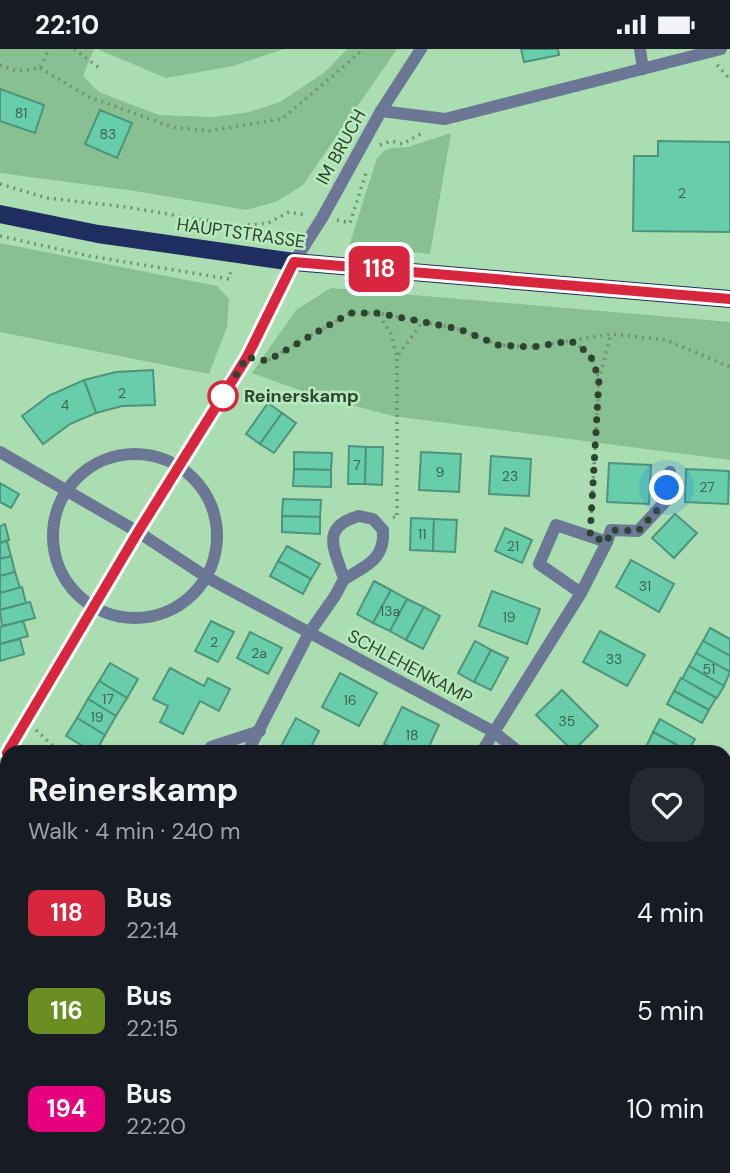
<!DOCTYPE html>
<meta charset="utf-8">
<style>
:root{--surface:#171b24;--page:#242831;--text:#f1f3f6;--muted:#9ea1a6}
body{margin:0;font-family:"DM Sans",sans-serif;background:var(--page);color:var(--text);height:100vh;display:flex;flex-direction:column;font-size:26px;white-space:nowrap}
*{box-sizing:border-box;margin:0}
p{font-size:23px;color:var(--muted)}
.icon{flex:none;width:38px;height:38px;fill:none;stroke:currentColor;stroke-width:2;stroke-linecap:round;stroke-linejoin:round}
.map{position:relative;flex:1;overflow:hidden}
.details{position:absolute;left:0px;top:696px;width:732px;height:429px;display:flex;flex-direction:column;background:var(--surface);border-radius:21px 21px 0 0;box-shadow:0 4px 10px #0003}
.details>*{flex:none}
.badge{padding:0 14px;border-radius:10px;font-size:24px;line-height:46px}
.you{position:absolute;width:35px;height:35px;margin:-18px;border:5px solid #fff;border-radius:50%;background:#1a73e8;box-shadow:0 0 0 10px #1a73e833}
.map>.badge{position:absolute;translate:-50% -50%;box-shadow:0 0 0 4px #fff}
.round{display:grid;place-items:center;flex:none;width:74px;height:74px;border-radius:21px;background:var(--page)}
.headline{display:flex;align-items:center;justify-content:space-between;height:119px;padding:0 28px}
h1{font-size:33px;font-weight:700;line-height:52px}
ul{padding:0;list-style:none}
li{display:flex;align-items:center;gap:21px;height:98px;padding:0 28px}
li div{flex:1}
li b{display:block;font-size:26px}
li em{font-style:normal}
li .badge{min-width:77px;font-weight:700;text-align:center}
.status{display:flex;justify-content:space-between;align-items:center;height:49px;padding:0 35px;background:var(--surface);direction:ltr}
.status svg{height:19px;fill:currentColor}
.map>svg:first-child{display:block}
</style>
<div class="status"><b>22:10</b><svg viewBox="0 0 49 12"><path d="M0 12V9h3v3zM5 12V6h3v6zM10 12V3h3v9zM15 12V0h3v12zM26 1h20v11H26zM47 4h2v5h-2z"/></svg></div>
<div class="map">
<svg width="730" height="1124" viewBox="0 0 730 1124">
<rect width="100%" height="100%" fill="#aadeb1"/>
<g fill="#89c091">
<polygon points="0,0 94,0 83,27 99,43 159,66 214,68 249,63 280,53 325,23 347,0 397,0 303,136 276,153 246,161 135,142 0,124"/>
<polygon points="97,0 284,0 233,17 166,29"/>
<polygon points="451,84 430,205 349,197 377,109 384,102 391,99 408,98"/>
<polygon points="0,194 217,237 229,250 227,278 209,325 0,283"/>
<polygon points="331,239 730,273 730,411 393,367 313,346 252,324 296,261"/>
<polygon points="391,1118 486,1118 481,1124 398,1124"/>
</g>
<g fill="#68cdaa" stroke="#4e947c" stroke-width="2">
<polygon points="521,0 558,0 559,6 524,13"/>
<polygon points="0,40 44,56 35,84 0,72"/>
<polygon points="100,61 132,74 117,109 85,95"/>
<polygon points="658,92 730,93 730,183 633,182 634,107 658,107"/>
<polygon points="153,321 155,356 122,357 96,364 84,331 116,323"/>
<polygon points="84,331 96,364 70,375 43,395 22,367 50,346"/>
<polygon points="268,354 282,364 260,395 246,385"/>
<polygon points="282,364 296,374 274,404 260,395"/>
<polygon points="349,397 366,398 365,435 348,435"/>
<polygon points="366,398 383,398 382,436 365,435"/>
<polygon points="294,403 332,404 331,421 294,420"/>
<polygon points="421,403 461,405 459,443 419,441"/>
<polygon points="491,407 531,410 529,447 489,445"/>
<polygon points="609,414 651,416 649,455 607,453"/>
<polygon points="294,420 331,421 331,438 293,437"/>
<polygon points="686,420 729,422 728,455 685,453"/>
<polygon points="0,434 19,445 11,459 0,453"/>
<polygon points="283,450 321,451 320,468 282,467"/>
<polygon points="675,465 697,484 674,509 652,489"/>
<polygon points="282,467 320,468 320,485 282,483"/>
<polygon points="411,469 434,470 433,502 410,501"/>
<polygon points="434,470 457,471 455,503 433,502"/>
<polygon points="5,475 9,491 0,494 0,477"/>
<polygon points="505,479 532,491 522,514 495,502"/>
<polygon points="7,492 11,507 0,510 0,494"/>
<polygon points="287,497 320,515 311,530 278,512"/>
<polygon points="11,507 15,523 0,527 0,510"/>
<polygon points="631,511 674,535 659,563 616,538"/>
<polygon points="278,512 311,530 303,545 270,527"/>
<polygon points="15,523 20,539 0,544 0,527"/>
<polygon points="374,532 391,541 373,574 357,565"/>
<polygon points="22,538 26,554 0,561 0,544"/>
<polygon points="391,541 407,550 390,582 373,574"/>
<polygon points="492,542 540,560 527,595 479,577"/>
<polygon points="407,550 424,558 406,591 390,582"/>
<polygon points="30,553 35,569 2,577 0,561"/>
<polygon points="424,558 440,567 423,600 406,591"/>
<polygon points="23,572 28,587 0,595 0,578"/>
<polygon points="211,572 234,583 218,613 195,602"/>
<polygon points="710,579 730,590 730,607 703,592"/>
<polygon points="600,582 645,606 627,637 583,613"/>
<polygon points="250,583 282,599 268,625 237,609"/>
<polygon points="20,590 24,605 0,612 0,595"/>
<polygon points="475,592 491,601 474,633 458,624"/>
<polygon points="703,592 730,607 730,623 696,604"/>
<polygon points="491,601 508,609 491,641 474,633"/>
<polygon points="696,604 730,623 724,637 689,617"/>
<polygon points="110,614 138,630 127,649 99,632"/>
<polygon points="689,617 724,637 717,649 682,630"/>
<polygon points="170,619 204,637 208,629 230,640 219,662 200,652 183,685 160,673 168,657 153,650"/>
<polygon points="340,624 377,644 359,677 322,658"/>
<polygon points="681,629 716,649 709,661 674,642"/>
<polygon points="99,632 127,649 116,667 88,650"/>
<polygon points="562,641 598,677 573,702 536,666"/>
<polygon points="674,642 709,661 702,674 667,655"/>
<polygon points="88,650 116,667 105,686 77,669"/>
<polygon points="402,658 439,676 426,704 401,704 384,695"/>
<polygon points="77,669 105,686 95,704 66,687"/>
<polygon points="296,669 319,682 308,704 289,704 280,699"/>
<polygon points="660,670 695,690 688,702 653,683"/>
<polygon points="653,683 688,702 687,704 659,704 647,696"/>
<polygon points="647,696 659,704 643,704"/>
<polygon points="730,752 730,840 724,837 724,762"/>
<polygon points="0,799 7,803 7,820 0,816"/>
<polygon points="0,816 7,820 7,838 0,833"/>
<polygon points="0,833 7,838 1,851 0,850"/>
<polygon points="730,933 730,955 724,961 724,939"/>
<polygon points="730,955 730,978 727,981 724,979 724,961"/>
<polygon points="7,1034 7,1049 0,1044"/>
<polygon points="112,1118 129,1118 125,1124 110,1124"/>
<polygon points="129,1118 146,1118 142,1124 125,1124"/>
<polygon points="146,1118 156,1118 161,1122 159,1124 142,1124"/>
<polygon points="270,1118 289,1118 284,1124 266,1124"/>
<polygon points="289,1118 308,1118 303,1124 284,1124"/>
<polygon points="589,1118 604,1118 610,1124 588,1124 586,1121"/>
<polygon points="604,1118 626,1118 632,1124 610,1124"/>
</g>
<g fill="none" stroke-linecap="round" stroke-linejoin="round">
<g stroke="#6f9474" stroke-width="3.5" stroke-dasharray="2 5" stroke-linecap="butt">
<polyline points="74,0 98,18"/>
<polyline points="0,16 17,22 40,19 49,0"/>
<polyline points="717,16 730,30"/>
<polyline points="40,19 89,48 172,78 209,82 282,70 364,0"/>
<polyline points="380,96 391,92 403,95 424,83"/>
<polyline points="0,135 47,149 126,158 238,177 268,174 289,163 305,166"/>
<polyline points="337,171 350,174 366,124"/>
<polyline points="0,187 89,207 229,230 231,221"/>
<polyline points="379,266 391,285 397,308"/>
<polyline points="573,293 590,305 598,327"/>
<polyline points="262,311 267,312 350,264 378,264 459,280 498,296 533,298 611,285 666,291 730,318"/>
<polyline points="393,468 397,469 397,308 421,275"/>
<polyline points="591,471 599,330 611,285"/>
<polyline points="36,681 61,704"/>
<polyline points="0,774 7,781"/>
</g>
<g stroke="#6b7795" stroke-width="12">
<polyline points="640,0 643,20"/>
<polyline points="381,62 445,70 721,0"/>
<polyline points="0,403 138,483 208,529 494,683 520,704"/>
<circle cx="135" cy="487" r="82"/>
<path d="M359,467L373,470L383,481C385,510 367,517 344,530C335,501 319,478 359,467Z"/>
<polyline points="607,493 611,481 638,482 664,454 670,423"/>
<polyline points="7,704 138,483 247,308 294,213 322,169 381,62 421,0"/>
<polyline points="209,704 211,698 260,682"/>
<polyline points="247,704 309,584 335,547 344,530"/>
<polyline points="481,704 581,544 607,493 556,476 539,515 581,544"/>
<polyline points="724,722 730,713"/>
<polyline points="724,881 730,887"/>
<polyline points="0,978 7,968"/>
<polyline points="724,1070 730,1065"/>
<polyline points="0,1092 7,1099"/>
<polyline points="28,1118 34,1124"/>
<polyline points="364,1118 370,1124"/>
<polyline points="228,1124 231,1118"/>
<polyline points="668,1124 674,1118"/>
</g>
<polyline stroke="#1f2e61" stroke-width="18" points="0,165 98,185 294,213 730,250"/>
</g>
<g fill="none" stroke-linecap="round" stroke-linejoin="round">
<g stroke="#fff" stroke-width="16">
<polyline id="line" points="7,704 138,483 247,308 294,213 730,250"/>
</g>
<use href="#line" stroke="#d7263d" stroke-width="10"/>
<polyline stroke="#2e4331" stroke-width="7" stroke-dasharray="0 12.6" points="223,347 247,308 267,312 350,264 378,264 459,280 498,296 533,298 571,292 590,305 599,330 590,487 607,493 611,481 638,482 664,454 667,439"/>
</g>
<circle fill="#fff" stroke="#d7263d" stroke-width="3.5" cx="223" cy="347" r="14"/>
<g text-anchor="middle" stroke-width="5" stroke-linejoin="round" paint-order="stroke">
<g font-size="14" fill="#3c664f">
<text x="21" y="69">81</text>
<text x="108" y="90">83</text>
<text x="682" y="149">2</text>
<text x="122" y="349">2</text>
<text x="65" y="361">4</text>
<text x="357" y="421">7</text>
<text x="440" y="428">9</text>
<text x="510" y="432">23</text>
<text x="707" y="443">27</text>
<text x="422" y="490">11</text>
<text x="513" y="502">21</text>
<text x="645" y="542">31</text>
<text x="390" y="567">13a</text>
<text x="509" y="573">19</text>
<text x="214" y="598">2</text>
<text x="259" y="609">2a</text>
<text x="614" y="615">33</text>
<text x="709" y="625">51</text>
<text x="108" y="655">17</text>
<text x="350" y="656">16</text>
<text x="97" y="673">19</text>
<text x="567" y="677">35</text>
<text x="412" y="691">18</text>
</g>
<g font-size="18" fill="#2e4331" stroke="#b7ebbe">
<text transform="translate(341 98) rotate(-61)" y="6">IM BRUCH</text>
<text transform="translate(241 184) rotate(8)" y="6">HAUPTSTRASSE</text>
<text transform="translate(410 618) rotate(28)" y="6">SCHLEHENKAMP</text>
</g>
<g font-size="18" font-weight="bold" fill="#2e4331" stroke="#b7ebbe" text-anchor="start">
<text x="244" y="353">Reinerskamp</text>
</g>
</g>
</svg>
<div class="you" style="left:667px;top:439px"></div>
<b class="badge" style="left:379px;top:220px;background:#d7263d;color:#fff">118</b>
<section class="details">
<div class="headline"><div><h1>Reinerskamp</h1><p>Walk · 4 min · 240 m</p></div><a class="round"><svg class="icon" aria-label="heart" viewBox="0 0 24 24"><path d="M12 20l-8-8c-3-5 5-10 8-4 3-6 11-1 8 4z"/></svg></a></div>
<ul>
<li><span class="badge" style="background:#d7263d;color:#fff">118</span><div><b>Bus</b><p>22:14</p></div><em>4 min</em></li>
<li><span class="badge" style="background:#6b8e23;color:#fff">116</span><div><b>Bus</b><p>22:15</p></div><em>5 min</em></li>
<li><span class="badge" style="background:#e6007e;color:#fff">194</span><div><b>Bus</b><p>22:20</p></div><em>10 min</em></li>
</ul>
</section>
</div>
